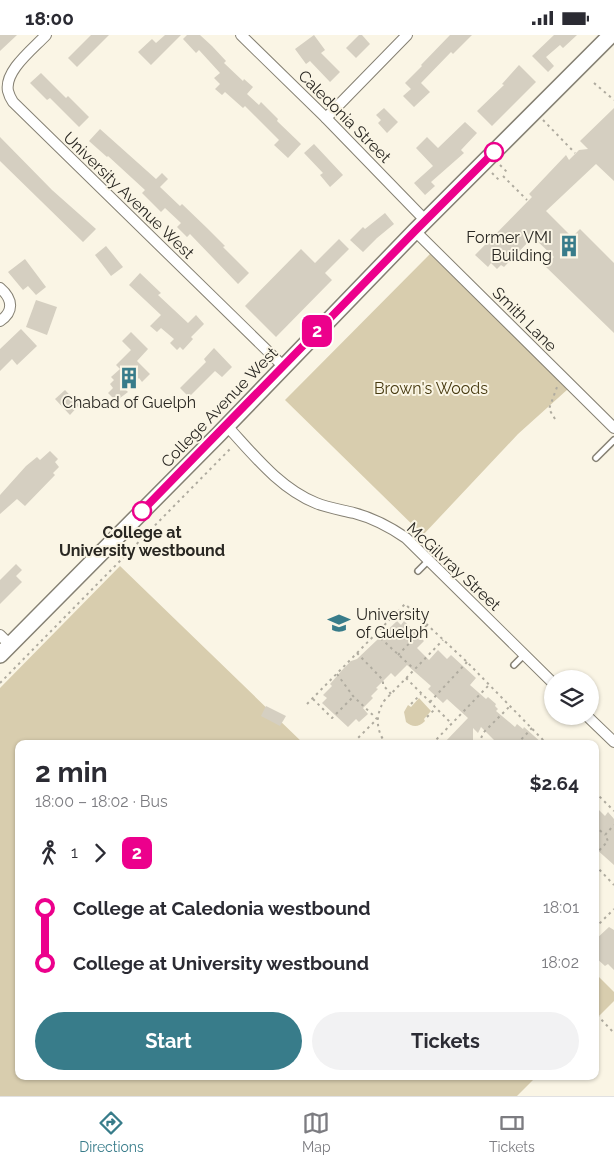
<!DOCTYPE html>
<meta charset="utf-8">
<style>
:root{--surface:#fff;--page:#f2f2f3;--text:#2b2b33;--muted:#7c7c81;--line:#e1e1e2;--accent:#387c8a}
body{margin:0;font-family:Raleway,sans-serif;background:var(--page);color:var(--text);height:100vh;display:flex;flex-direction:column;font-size:19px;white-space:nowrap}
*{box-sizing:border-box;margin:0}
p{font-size:16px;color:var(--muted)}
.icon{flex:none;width:28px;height:28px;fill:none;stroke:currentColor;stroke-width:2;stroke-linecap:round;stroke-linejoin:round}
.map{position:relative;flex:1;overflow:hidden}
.details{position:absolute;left:15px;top:705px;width:584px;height:340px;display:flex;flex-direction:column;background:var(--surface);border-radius:10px;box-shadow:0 1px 4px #0004}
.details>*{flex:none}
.badge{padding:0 10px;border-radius:8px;font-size:18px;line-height:32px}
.fabs{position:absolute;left:544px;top:635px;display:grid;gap:10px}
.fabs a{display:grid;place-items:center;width:55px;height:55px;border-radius:50%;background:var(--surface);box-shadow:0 1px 4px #0004;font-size:25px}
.map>.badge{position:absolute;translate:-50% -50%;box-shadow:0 0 0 2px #fff}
.legs{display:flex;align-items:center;gap:8px;height:55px;padding:0 20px;font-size:16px}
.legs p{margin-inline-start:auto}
.overview{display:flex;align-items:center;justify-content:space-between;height:85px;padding:0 20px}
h1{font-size:28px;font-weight:700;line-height:38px}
.cta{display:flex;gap:10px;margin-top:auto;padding:10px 20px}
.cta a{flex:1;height:58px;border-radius:30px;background:var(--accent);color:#fff;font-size:20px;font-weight:700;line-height:58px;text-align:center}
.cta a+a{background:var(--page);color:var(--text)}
ul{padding:0 20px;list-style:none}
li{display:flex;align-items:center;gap:18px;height:55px;font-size:19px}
li i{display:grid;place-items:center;width:8px;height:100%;margin:0 6px;background:currentColor}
li i::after{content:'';width:12px;height:12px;margin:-6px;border:4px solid;border-radius:50%;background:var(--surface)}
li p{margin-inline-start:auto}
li:first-child i{background:linear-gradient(#0000 50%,currentColor 0)}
li:last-child i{background:linear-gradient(currentColor 50%,#0000 0)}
.status{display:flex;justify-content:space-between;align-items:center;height:35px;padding:0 25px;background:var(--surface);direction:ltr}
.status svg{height:14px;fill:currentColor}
.tabs{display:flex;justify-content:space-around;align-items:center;height:70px;border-top:1px solid var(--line);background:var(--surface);font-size:14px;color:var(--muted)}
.tabs a{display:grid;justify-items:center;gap:2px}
.tabs .selected{color:var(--accent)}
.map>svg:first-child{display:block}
</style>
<div class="status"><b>18:00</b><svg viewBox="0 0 49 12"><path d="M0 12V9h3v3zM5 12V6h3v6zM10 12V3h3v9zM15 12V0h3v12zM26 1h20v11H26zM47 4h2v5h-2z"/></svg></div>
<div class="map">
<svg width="614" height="1061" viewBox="0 0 614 1061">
<rect width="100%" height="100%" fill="#faf5e5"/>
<g fill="#d8cdae">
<polygon points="430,219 568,354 518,399 423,500 285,365"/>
<polygon points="120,531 304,709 19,709 19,1041 537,1041 517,1061 0,1061 0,653"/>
<path d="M419,663L431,676L424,684L425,686C419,692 413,693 406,687L404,677L408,670L411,672Z"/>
<polygon points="595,938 614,957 614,966 595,985"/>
</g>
<g fill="#d5cfc1">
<polygon points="0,0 17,0 0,16"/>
<polygon points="91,0 109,0 77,32 68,23"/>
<polygon points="165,0 181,0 151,30 138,17 152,4 156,8"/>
<polygon points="187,0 200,0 212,11 226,26 224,28 243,46 244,44 253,52 247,59 259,70 261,67 278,84 277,86 301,109 288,123 274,110 279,105 245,71 243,73 225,57 222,60 215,54 220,49 214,43 220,38 199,15 196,18 183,4"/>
<polygon points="314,0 325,15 321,18 340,37 330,47 310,26 306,29 295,14"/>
<polygon points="359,0 362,0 370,9 356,23 346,13"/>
<polygon points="450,0 472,0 453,19 451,17 421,48 430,57 414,72 403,61 411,54 405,48 422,31 421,30"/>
<polygon points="554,0 577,0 563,13 560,10 546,22 554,31 548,37 532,21"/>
<polygon points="519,30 536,47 492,91 477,76 504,50 502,49"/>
<polygon points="41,38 66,63 68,61 89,82 79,92 50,63 47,65 30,48"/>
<polygon points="384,73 398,87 387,98 378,88 381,85 376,80"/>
<polygon points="614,73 614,146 596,129 546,176 572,202 580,194 614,228 614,298 545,231 554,222 533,202 504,232 501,230 497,234 491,228 488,232 475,220 532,162 529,159 566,120 569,125 579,115 588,114 580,106"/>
<polygon points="465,87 477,98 461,115 464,118 431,147 435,151 425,160 414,148 433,131 416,113 427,102 438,113"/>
<polygon points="100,94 156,144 162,138 168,144 160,152 180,171 182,169 207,193 225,211 223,212 249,238 238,249 190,199 187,202 177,192 181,188 165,173 161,177 142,158 145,155 108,121 107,122 89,106"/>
<polygon points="0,102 52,155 96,194 83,207 0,126"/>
<polygon points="314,109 343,140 330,152 320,140 323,138 304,118"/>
<polygon points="385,178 394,189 377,203 363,217 350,205 363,192 365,194"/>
<polygon points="339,204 349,214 325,238 332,245 276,302 245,271 301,214 315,228"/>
<polygon points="106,211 123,232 111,241 95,220"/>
<polygon points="25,224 46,252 36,260 28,251 23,255 8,237"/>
<polygon points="140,238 161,258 158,260 188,288 196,280 204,289 191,302 193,304 183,315 180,312 177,315 170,308 174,304 161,293 157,297 150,291 161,280 129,250"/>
<polygon points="36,265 57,272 47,300 26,292"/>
<polygon points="21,294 37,311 17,330 12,324 0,336 0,314"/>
<polygon points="131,297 148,314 137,326 150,339 142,347 139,343 126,355 128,357 116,366 108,358 113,353 110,349 114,345 111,342 120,334 116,330 131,315 122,306"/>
<polygon points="214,313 232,332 222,342 215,336 189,362 180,353 206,327 204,324"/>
<polygon points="65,355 79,370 70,380 55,364"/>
<polygon points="50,416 58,424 55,427 59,432 53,438 55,440 25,471 17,464 0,479 0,460 26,431 37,422 40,425"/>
<polygon points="16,529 22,535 16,541 22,547 0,569 0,545"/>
<polygon points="397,586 401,590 404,586 424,606 417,613 429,625 438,615 447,624 451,620 476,643 470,650 486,664 488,662 496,669 495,671 498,674 496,676 515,692 517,689 523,694 524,692 543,709 498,709 481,692 478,698 473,693 473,709 443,709 468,683 447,664 443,668 428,654 431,651 407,630 395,642 391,638 376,653 378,654 371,661 373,663 363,673 368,679 359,687 356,684 348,692 322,668 327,663 323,660 332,651 330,649 344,633 351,626 357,624"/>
<polygon points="266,671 286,681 280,691 261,681"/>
<polygon points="595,771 605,781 608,777 614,784 614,830 595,813"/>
<polygon points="609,892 614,895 614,935 608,929 605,931 595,922 595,905"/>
</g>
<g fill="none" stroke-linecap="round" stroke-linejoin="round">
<g stroke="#858073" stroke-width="8">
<g id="service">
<polyline points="596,423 614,405"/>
<polyline points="418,536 429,525"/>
<polyline points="514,630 524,620"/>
</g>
</g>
<g stroke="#858073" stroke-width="12">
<g id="minor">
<path d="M46,0C33,14 4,36 8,56C9,60 11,64 13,67L283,331"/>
<polyline points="241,0 326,83 425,185"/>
<polyline points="326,83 407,0"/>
<polyline points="415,196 614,393"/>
<path d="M0,253C13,264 14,277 0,286"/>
<path d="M226,390C253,419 279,453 316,468C328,473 342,475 354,478C373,483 390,492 406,503L552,647"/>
<polyline points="0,600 10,610"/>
<polyline points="587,681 614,707"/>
</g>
</g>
<g stroke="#858073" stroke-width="18">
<polyline id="secondary" points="0,620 219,399 415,196 611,0"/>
</g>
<g stroke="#afab9f" stroke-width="2" stroke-dasharray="2.5 4" stroke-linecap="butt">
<polyline points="594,48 614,65"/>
<polyline points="543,85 575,118"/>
<polyline points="500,130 507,137"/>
<polyline points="492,138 499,145"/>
<polyline points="503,141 527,165"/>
<polyline points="555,384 549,374 557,352"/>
<polyline points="376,599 414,634"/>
<polyline points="357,618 383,645 383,650 391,659"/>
<polyline points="398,620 427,590"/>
<polyline points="337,639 353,661 377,684 357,704"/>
<polyline points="406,643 451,688"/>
<polyline points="0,648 232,412"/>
<polyline points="313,664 332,683 353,662"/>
<polyline points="430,667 467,627"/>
<polyline points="307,669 405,569 467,627 547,709"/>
<polyline points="411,669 421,659"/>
<polyline points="427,682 436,673"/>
<path d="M386,709C376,695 375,681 384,666L443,605"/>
<polyline points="432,709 489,650"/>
<polyline points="479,709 483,698 510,671"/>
<polyline points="517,709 532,693"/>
<polyline points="595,757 614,776"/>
<polyline points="595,791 605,800"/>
<polyline points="595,820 608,806 605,800 614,790"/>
<polyline points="595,830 614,850"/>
<polyline points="595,893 614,874"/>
<polyline points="597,980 614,998"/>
</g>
<use href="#service" stroke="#fff" stroke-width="5"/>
<use href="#minor" stroke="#fff" stroke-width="10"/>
<use href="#secondary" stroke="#fff" stroke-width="15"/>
</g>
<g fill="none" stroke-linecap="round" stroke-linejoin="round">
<g stroke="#fff" stroke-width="11">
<polyline id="line-1" points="142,476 415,196 494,117"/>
</g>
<use href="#line-1" stroke="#ec008c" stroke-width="8"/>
</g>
<defs>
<g id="building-bare" transform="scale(1.725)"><path d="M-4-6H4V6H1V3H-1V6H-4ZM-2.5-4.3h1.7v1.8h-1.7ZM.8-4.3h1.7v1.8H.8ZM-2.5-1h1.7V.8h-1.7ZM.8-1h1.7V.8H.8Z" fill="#387c8a" stroke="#faf5e5" stroke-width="2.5" paint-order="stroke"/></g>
<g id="university-bare" transform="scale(1.725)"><path d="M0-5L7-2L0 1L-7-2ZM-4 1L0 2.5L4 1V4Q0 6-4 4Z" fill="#387c8a" stroke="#faf5e5" stroke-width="2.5" paint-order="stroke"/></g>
</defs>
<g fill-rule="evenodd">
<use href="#building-bare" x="569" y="211"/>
<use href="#building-bare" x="129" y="343"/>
<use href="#university-bare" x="339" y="588"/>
</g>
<g fill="#fff" stroke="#ec008c" stroke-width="2.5">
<circle cx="494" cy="117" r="9"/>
<circle cx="142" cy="476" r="9"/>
</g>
<g text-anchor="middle" stroke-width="4" stroke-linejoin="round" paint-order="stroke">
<g font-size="16" fill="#292722" stroke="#faf5e5">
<text transform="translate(345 81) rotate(45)" y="6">Caledonia Street</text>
<text transform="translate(129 160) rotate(44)" y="6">University Avenue West</text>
<text transform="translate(525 284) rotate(45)" y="6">Smith Lane</text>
<text transform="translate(219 372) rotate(-46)" y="6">College Avenue West</text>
<text transform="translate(454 531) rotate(43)" y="6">McGilvray Street</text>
</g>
<g font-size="16" fill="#292722" stroke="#faf5e5" text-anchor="end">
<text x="552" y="208">Former VMI<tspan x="552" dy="18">Building</tspan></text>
<text x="129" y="373" text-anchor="middle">Chabad of Guelph</text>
<text x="356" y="585" text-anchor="start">University<tspan x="356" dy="18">of Guelph</tspan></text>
</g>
<g font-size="16" fill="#473a10" stroke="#faf5e5">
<text x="431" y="359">Brown's Woods</text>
</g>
<g font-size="16" font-weight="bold" fill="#292722" stroke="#faf5e5">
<text x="142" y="503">College at<tspan x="142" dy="18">University westbound</tspan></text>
</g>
</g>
</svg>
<div class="fabs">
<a><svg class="icon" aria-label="layers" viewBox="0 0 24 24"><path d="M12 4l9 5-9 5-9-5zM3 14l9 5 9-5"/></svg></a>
</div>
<b class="badge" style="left:317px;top:296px;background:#ec008c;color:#fff">2</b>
<section class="details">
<div class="overview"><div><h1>2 min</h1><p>18:00 – 18:02 · Bus</p></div><b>$2.64</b></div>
<div class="legs"><svg class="icon" aria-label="walk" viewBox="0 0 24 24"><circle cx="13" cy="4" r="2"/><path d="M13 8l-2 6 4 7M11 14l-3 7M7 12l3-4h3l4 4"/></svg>1<svg class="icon" aria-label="forward" viewBox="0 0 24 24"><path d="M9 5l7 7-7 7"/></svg><b class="badge" style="background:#ec008c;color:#fff">2</b></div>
<ul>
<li><i style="color:#ec008c"></i><b>College at Caledonia westbound</b><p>18:01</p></li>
<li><i style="color:#ec008c"></i><b>College at University westbound</b><p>18:02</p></li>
</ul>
<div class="cta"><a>Start</a><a>Tickets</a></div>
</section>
</div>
<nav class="tabs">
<a class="selected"><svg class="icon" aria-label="directions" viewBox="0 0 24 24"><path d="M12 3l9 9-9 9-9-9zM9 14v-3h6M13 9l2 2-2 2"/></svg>Directions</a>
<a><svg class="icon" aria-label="map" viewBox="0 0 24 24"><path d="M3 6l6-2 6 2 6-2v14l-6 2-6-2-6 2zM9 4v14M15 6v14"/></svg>Map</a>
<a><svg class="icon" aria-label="tickets" viewBox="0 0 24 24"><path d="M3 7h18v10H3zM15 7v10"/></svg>Tickets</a>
</nav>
